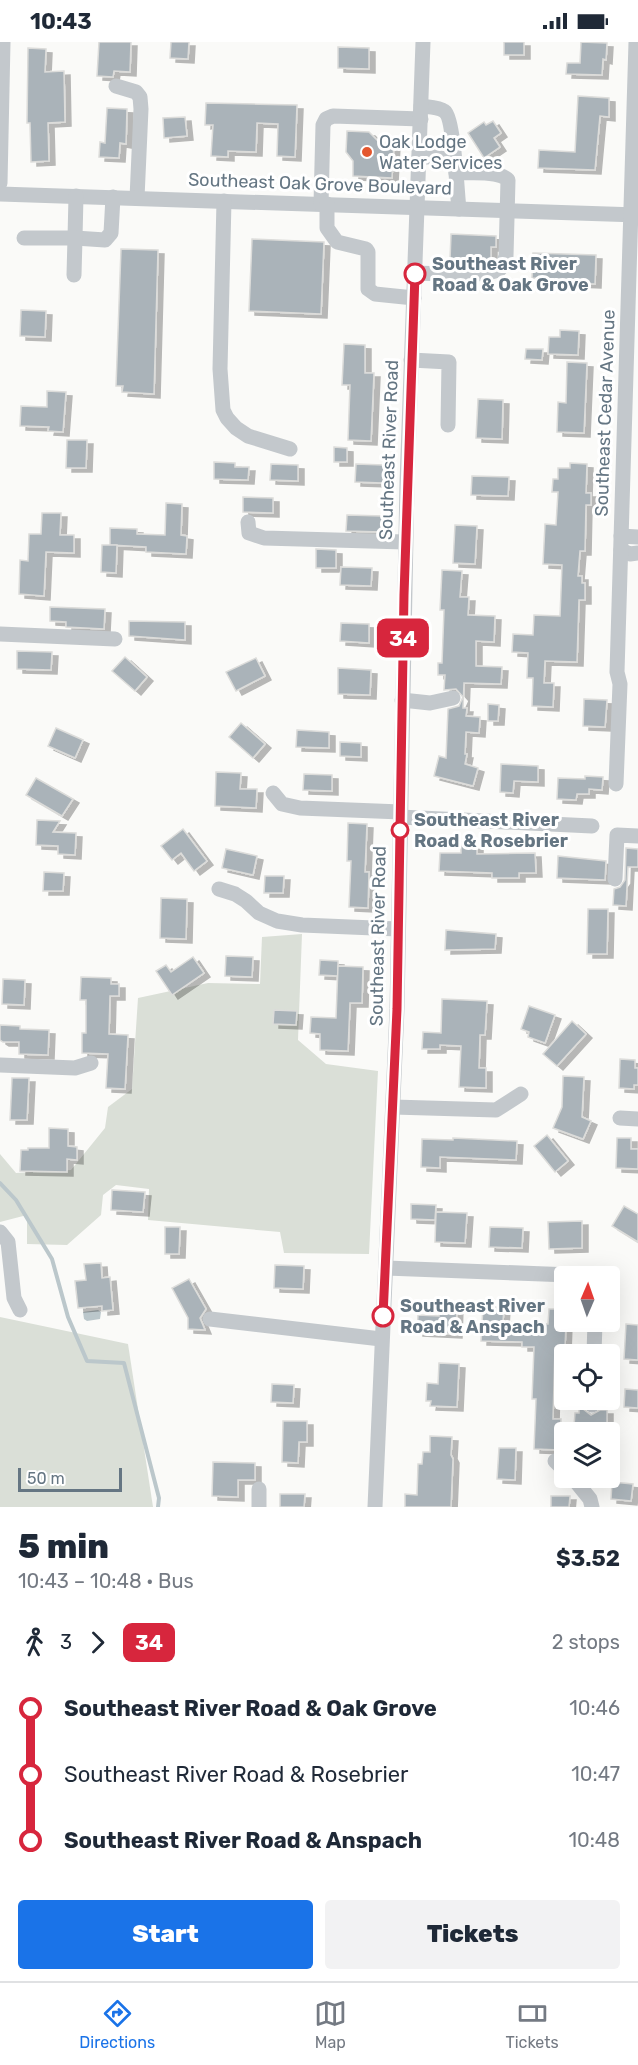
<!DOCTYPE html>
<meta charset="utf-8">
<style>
:root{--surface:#fff;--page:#f2f2f3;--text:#1f2937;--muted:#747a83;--line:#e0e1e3;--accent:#1a73e8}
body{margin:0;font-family:Rubik,sans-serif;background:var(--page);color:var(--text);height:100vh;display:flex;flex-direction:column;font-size:22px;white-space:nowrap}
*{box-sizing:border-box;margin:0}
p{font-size:20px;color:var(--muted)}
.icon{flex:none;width:33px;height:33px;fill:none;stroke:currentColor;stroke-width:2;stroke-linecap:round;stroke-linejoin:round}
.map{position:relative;height:1465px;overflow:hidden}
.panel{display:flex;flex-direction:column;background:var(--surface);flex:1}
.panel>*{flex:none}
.badge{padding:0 12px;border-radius:9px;font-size:21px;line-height:39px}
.needle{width:39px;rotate:2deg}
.fabs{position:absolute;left:554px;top:1224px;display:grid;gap:12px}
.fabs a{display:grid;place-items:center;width:66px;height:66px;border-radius:6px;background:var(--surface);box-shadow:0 6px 24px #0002;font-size:30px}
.scale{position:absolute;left:18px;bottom:15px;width:104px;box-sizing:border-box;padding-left:6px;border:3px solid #657683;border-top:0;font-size:16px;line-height:21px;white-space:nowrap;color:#657683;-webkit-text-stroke:4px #fff;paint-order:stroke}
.map>.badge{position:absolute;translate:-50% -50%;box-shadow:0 0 0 3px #fff}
.legs{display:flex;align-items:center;gap:9px;height:66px;padding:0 18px;font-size:20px}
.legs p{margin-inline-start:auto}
.head{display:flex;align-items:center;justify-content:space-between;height:102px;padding:0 18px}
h1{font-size:33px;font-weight:800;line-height:45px}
.action{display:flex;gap:12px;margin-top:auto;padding:12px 18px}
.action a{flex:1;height:69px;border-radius:6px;background:var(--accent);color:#fff;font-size:24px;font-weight:800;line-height:69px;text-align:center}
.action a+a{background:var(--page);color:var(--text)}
ul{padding:0 18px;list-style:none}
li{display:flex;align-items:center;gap:21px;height:66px;font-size:22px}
li i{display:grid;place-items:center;width:9px;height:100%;margin:0 8px;background:currentColor}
li i::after{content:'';width:15px;height:15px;margin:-8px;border:4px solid;border-radius:50%;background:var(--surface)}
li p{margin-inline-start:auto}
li:first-child i{background:linear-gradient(#0000 50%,currentColor 0)}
li:last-child i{background:linear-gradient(currentColor 50%,#0000 0)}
.status{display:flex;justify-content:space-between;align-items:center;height:42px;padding:0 30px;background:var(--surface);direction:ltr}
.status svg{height:16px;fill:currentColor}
.dock{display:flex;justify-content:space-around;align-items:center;height:84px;border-top:2px solid var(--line);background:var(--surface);font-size:16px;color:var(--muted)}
.dock a{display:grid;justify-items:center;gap:3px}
.dock .on{color:var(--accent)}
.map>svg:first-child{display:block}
</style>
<div class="status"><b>10:43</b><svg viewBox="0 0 49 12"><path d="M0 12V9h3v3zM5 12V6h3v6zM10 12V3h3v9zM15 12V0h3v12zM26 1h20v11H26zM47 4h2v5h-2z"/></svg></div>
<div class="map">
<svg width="638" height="1465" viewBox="0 0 638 1465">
<defs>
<filter id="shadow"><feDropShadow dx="6" dy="4" stdDeviation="0" flood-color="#0004"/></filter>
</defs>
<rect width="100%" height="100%" fill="#fafaf8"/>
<g fill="#dadfd7">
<polygon points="302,892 298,998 326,1022 378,1029 369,1212 284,1211 280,1190 148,1178 149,1147 116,1143 103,1153 101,1173 67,1203 27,1202 27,1173 0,1180 0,1112 16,1131 71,1128 105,1086 108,1065 132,1047 138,956 208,941 260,942 262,895"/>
<polygon points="0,1275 128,1302 153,1465 0,1465"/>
</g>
<polygon fill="#bbc7cb" points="98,1268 101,1270 100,1277 87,1279 84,1277 83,1270"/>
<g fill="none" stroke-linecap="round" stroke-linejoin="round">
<polyline stroke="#bbc7cb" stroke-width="4" points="0,1141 16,1158 52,1217 68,1275 87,1319 124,1321 159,1456 158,1465"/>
</g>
<g fill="#aab3b9" stroke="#dcdcda" stroke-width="1.5" filter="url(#shadow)">
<polygon points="99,0 131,0 130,30 114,29 113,35 97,34"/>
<polygon points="171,0 189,0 188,17 170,16"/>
<rect x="504" y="0" width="20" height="13"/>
<polygon points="581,0 607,1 606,18 603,17 602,33 566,32 567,21 580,21"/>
<polygon points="338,5 369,6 369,27 338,26"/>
<polygon points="28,6 46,7 45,30 64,29 65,80 48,81 49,119 31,120 30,81 27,81"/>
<polygon points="578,54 609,56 609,75 600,74 595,128 538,126 539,108 575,110"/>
<polygon points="206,61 297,63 295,115 277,114 278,82 257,81 256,110 228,109 228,115 211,114 213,83 205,83"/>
<polygon points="107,66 127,67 126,102 120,101 119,116 99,115 100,100 105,101"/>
<polygon points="185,75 187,94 164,96 163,76"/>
<polygon points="493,79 501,91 494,96 500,105 484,116 468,91 484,80 486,83"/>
<polygon points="347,89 369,90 379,100 394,101 392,136 353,134 353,119 346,110"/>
<polygon points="451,192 496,194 496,205 491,205 491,220 450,218"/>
<polygon points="252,197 324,200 321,272 249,269"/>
<polygon points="121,207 158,208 154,352 122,350 123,344 116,344"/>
<polygon points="533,211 596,213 595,242 573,241 573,238 532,236"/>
<polygon points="21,268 46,269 45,295 20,294"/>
<polygon points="560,288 579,289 578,313 548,312 549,295 560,295"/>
<polygon points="344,302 365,303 365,331 374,331 371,399 348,398 350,343 342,343"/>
<polygon points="526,307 543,307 542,318 525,317"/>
<polygon points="567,320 587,321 584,391 557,390 558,360 566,361"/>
<polygon points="47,349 66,350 63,390 48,389 49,385 20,384 21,364 47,365"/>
<polygon points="478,357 503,358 502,397 476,396"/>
<polygon points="67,398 87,398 86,426 66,426"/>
<polygon points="334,405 347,406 347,420 334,420"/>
<polygon points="214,420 235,421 235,425 249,425 248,438 214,437"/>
<polygon points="570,421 587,422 586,451 591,451 591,463 586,463 585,509 580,509 578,534 582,534 582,541 585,541 585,558 579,558 577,620 545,619 544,641 554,641 553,665 532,664 533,636 527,636 528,611 512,610 513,592 533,593 534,573 560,574 562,523 543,522 545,482 556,483 558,450 552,450 553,437 558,437 558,426 570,426"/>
<polygon points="271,422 298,423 298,439 270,438"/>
<polygon points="356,422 384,423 383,441 355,440"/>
<polygon points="472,434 509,435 508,454 471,453"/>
<polygon points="243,455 273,456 273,471 243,470"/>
<polygon points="166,461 182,462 181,493 187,494 186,512 146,510 146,505 110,503 110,486 137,487 137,492 165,493"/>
<polygon points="42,471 61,471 60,493 74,493 74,511 46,510 44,554 19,552 20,518 28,519 29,492 41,492"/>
<polygon points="347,473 383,474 382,490 346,489"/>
<polygon points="455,483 477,484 475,522 453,521"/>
<polygon points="102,503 117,503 116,531 101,530"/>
<polygon points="316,507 336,508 336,526 316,526"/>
<polygon points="341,525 372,526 371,544 340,543"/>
<polygon points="442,528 462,529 460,555 469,555 468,573 495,574 494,600 476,599 476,624 502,625 501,642 464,641 463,666 467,666 466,674 480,675 479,691 466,690 465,712 467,712 465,722 478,726 473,744 434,734 439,714 446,716 448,667 459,664 463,655 456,647 444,648 445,633 438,633 438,621 442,621 444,568 440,568"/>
<polygon points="50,565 105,567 104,587 66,585 66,580 50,579"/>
<polygon points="129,579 185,580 185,598 129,594"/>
<polygon points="341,581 369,582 369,601 340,599"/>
<polygon points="17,609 52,610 51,628 17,627"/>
<polygon points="125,615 147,635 135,649 112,629"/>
<polygon points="256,616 265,634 236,649 226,630"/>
<polygon points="338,626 371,628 370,653 338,652"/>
<polygon points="584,657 607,658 605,685 583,684"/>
<polygon points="488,662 499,663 498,679 488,679"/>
<polygon points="241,681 265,702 253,716 229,695"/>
<polygon points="56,686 83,698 75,716 48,704"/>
<polygon points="297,688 329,690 329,706 296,705"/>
<polygon points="340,700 361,701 361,715 340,714"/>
<polygon points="501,722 538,724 538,740 514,739 513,751 500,750"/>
<polygon points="216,730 241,731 240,747 257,747 256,766 215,764"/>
<polygon points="304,732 332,733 332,749 303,748"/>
<polygon points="585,734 603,735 602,748 589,747 589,752 577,752 576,758 557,757 558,736 585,737"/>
<polygon points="36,736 73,757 62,774 26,753"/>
<polygon points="37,778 60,779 53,790 76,791 75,813 58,812 58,804 36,803"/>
<polygon points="348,781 367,782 365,830 369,830 368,866 349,865 351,819 347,819"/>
<polygon points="183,787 207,819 194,829 181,811 172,818 161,804"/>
<polygon points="461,800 477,800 477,812 535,811 536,831 519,831 519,836 492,836 492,831 439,829 440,811 461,811"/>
<polygon points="626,806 638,807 638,825 628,825 626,864 613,863 614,847 620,845 625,838"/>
<polygon points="226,807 257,814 253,833 222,826"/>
<polygon points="558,814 606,819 605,838 557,836"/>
<polygon points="44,830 64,831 63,849 43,849"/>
<polygon points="265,834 284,834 283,851 264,851"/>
<polygon points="161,856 187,857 186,897 160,896"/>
<polygon points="588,867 608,867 607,912 587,912"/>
<polygon points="446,888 496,892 495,907 445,908"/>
<polygon points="226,914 253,915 252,935 225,934"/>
<polygon points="193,915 204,931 172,953 156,929 166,923 171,930"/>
<polygon points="320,918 338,919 338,934 319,933"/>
<polygon points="338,924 363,925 362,961 350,961 348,1009 320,1008 320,992 310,991 311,975 336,976"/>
<polygon points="81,935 111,936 111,942 119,942 119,954 110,954 109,992 128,993 125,1047 106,1046 108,1012 82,1011 82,991 86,991 86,958 80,958"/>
<polygon points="3,937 25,938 24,963 2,962"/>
<polygon points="442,957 487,959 485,993 480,993 479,1026 486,1026 486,1046 459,1045 461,1004 440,1003 440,1007 422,1007 423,990 441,991"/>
<polygon points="529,964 555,973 545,1001 528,995 529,990 521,987"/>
<polygon points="274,968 297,969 296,983 273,982"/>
<polygon points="572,979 586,992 557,1024 543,1012"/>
<polygon points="0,983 20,984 20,987 49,988 48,1013 19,1012 19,1000 3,1000 0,998"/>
<polygon points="620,1017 635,1018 635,1026 638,1026 638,1043 634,1043 634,1047 619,1046"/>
<polygon points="563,1034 584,1035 582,1075 591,1079 583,1097 553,1086 562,1065"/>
<polygon points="12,1036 29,1036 27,1078 10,1078"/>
<polygon points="49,1086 68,1087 68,1104 77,1105 77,1118 67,1117 67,1130 20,1129 21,1108 28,1108 28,1106 49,1106"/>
<polygon points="547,1093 568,1119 555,1130 534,1104"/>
<polygon points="453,1096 517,1099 516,1118 440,1115 440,1126 421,1125 422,1097 453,1098"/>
<polygon points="617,1096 631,1096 631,1107 638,1107 638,1127 616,1126"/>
<polygon points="112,1148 145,1150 143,1170 111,1168"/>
<polygon points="411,1162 436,1163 435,1178 411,1177"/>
<polygon points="624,1164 638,1172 638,1200 612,1184"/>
<polygon points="436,1170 467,1171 465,1201 435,1200"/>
<polygon points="582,1179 582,1206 549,1207 548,1180"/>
<polygon points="165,1185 180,1185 179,1212 165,1212"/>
<polygon points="490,1185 523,1186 522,1206 489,1205"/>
<polygon points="101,1221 102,1236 110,1235 113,1268 102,1269 102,1264 78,1266 75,1239 86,1238 84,1222"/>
<polygon points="275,1223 304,1224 303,1247 274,1246"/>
<polygon points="189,1237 206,1267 200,1276 205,1288 188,1287 188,1276 172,1246"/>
<polygon points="439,1262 457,1263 456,1292 417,1290 418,1273 439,1274"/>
<polygon points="483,1264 504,1265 503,1280 548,1282 549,1267 564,1267 564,1280 566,1280 565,1306 555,1306 553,1377 561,1377 560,1408 534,1407 536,1357 532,1357 534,1305 522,1305 522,1300 481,1299"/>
<polygon points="626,1282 638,1283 638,1318 624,1317"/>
<polygon points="439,1321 459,1322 457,1365 430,1364 431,1359 426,1359 427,1341 438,1342"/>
<polygon points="272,1342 294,1343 293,1361 271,1360"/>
<polygon points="625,1347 638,1348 638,1366 624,1365"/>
<polygon points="579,1367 583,1367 591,1373 600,1368 607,1368 607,1384 574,1384 575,1371 579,1371"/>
<polygon points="283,1379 307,1379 307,1400 299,1400 298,1421 282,1420"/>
<polygon points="430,1394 452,1395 451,1413 453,1417 451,1465 405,1465 405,1452 417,1453 418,1422 422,1422 423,1410 430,1410"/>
<polygon points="499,1406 516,1406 515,1438 497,1437"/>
<polygon points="213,1420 255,1421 255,1438 238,1438 238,1455 212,1454"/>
<polygon points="612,1440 633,1442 631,1459 611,1457"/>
<polygon points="280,1452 305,1452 304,1465 280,1465"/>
<polygon points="551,1454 570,1454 569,1465 551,1465"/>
</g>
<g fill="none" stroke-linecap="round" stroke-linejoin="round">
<g stroke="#c3c8cc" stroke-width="15">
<polyline points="116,44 136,50 140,55 141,67 137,156"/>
<path d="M421,64C428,65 439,65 444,69C454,75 457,152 459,167"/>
<polyline points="419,115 454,115"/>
<polyline points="0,141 3,0"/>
<polyline points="0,152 638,173"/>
<polyline points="76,154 75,196 105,198 111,191 113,155"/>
<polyline points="224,159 220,327 223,368 227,376 236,386 248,394 290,407"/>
<polyline points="321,162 323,83 326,77 333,74 421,77"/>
<polyline points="327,162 327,186 337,200 366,207 368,210 368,247 375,252 414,256"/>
<polyline points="24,196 75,196 74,233"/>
<path d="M415,231C433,231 486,236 500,227C504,224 504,219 506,214L508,138C499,128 469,131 456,131"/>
<polyline points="411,318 449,320 448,383"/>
<polyline points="248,480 249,491 264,496 405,500"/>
<polyline points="621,494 638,495"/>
<polyline points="621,508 630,512 638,511"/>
<polyline points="0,592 115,597"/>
<polyline points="402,658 430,661 453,656"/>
<polyline points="616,742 620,642 617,630 636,0"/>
<polyline points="273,751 282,762 300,766 401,770"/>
<polyline points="400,775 592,784"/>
<polyline points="615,837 617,793 638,794"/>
<polyline points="219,847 235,852 246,859 259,871 277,879 302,883 398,887"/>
<polyline points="0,1023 75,1026 91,1021"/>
<polyline points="393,1065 496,1068 521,1052"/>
<polyline points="620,1076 638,1077"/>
<polyline points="0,1190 8,1200 14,1256 20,1268"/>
<polyline points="386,1226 597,1234"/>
<polyline points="210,1277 381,1297"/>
<polyline points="594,1312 595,1280"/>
<polyline points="592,1363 592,1358"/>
<polyline points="555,1419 564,1428"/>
<polyline points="573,1436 590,1457 592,1465"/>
<polyline points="259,1447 259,1465"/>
<polyline points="375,1465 397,967 407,441 423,0"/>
</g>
</g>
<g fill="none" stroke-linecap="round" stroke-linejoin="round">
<g stroke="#fff" stroke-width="14">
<polyline id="line-1" points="383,1274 397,967 404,553 415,232"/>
</g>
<use href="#line-1" stroke="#d7263d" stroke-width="9"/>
</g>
<circle fill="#e4572e" stroke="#fff" stroke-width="2" cx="367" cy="110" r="6"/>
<g fill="#fff" stroke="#d7263d" stroke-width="3">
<circle cx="415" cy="232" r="10"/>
<circle cx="400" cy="788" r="8"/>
<circle cx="383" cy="1274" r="10"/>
</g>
<g text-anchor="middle" stroke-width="6" stroke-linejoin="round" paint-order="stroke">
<g font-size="18" fill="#657683" stroke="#fff" text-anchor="start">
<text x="379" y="106">Oak Lodge<tspan x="379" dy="21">Water Services</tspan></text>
</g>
<g font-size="18" fill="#657683" stroke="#fff">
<text transform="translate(320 142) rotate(2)" y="6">Southeast Oak Grove Boulevard</text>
<text transform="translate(605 371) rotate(-88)" y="6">Southeast Cedar Avenue</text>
<text transform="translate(389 408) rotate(-88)" y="6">Southeast River Road</text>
<text transform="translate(378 894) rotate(-89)" y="6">Southeast River Road</text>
</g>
<g font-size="18" font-weight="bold" fill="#657683" stroke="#fff" text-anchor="start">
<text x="432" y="228">Southeast River<tspan x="432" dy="21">Road &amp; Oak Grove</tspan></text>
<text x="414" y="784">Southeast River<tspan x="414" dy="21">Road &amp; Rosebrier</tspan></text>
<text x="400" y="1270">Southeast River<tspan x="400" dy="21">Road &amp; Anspach</tspan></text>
</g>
</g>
</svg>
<div class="fabs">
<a><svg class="needle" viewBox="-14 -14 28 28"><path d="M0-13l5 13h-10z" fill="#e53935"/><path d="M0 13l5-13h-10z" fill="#747a83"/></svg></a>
<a><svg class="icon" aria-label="locate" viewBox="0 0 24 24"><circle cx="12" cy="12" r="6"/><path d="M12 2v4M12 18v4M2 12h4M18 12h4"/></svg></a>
<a><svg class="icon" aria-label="layers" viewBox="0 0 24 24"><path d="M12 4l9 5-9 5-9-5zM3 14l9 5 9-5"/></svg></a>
</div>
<div class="scale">50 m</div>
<b class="badge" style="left:403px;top:596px;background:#d7263d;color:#fff">34</b>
</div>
<section class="panel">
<div class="head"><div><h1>5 min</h1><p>10:43 – 10:48 · Bus</p></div><b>$3.52</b></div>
<div class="legs"><svg class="icon" aria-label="walk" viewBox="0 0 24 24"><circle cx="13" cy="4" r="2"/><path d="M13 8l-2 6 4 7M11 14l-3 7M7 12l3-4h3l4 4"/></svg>3<svg class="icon" aria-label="forward" viewBox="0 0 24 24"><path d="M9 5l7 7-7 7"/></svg><b class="badge" style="background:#d7263d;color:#fff">34</b><p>2 stops</p></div>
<ul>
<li><i style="color:#d7263d"></i><b>Southeast River Road &amp; Oak Grove</b><p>10:46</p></li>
<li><i style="color:#d7263d"></i><span>Southeast River Road &amp; Rosebrier</span><p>10:47</p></li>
<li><i style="color:#d7263d"></i><b>Southeast River Road &amp; Anspach</b><p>10:48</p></li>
</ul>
<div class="action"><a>Start</a><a>Tickets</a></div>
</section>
<nav class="dock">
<a class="on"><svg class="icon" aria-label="directions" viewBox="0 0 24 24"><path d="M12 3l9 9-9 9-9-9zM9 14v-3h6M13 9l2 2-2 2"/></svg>Directions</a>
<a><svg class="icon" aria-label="map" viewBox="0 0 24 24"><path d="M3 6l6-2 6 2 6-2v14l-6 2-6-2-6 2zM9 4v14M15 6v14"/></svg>Map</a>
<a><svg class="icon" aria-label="tickets" viewBox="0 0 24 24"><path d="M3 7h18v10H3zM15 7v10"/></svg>Tickets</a>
</nav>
